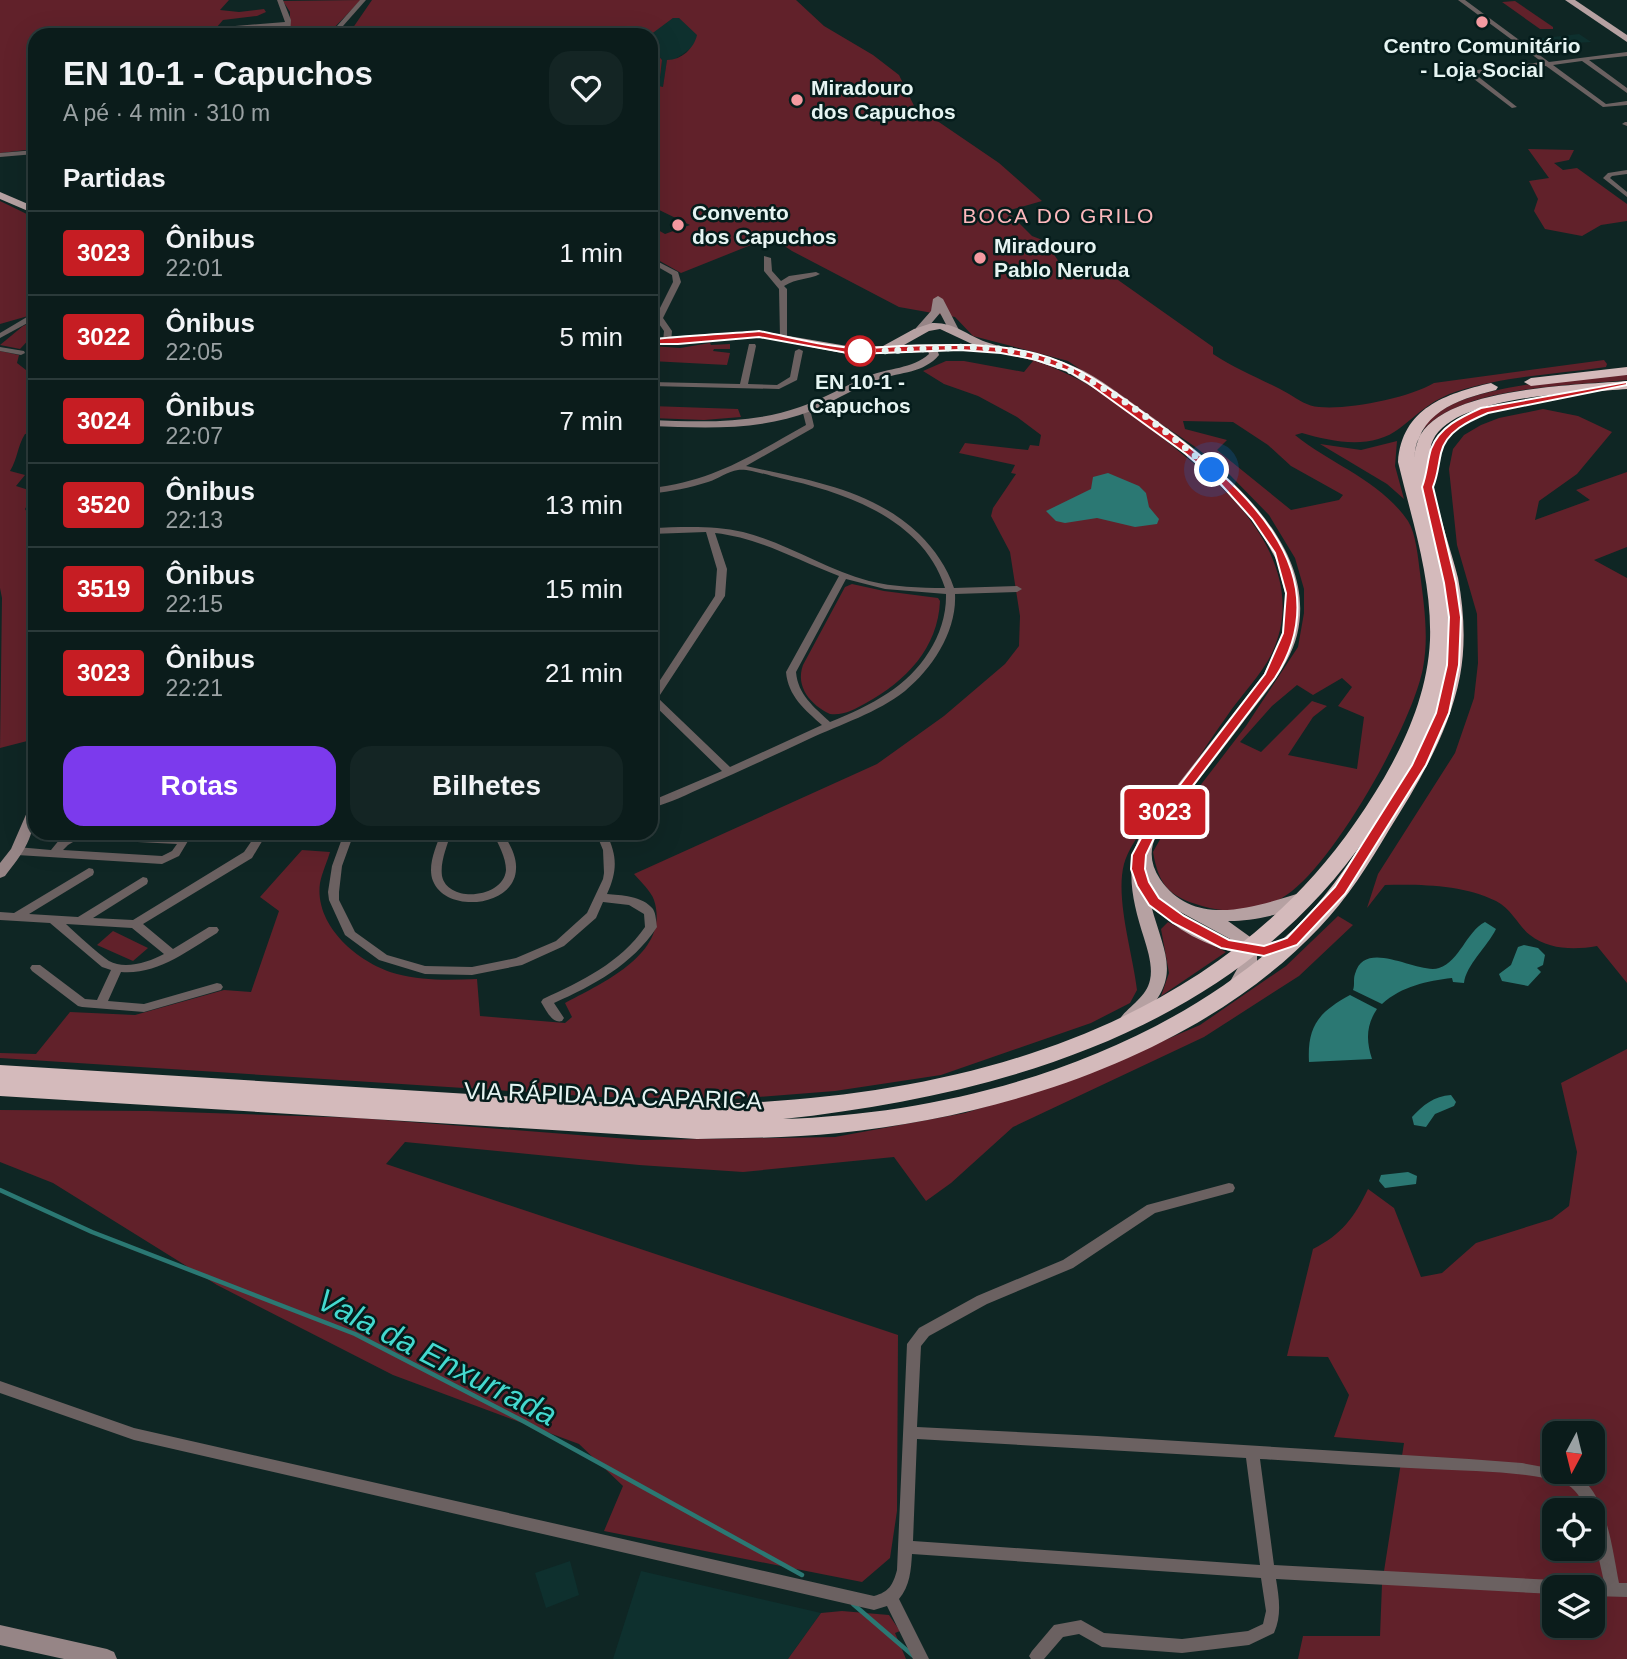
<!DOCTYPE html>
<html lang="pt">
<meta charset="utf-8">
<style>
:root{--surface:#0b1c1b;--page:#142524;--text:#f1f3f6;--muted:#9aa1a3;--line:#2b3a3a;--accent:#7c3aed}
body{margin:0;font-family:Arial,sans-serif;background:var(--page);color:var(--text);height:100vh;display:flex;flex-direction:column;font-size:26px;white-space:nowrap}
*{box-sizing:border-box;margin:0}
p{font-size:23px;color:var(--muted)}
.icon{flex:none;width:38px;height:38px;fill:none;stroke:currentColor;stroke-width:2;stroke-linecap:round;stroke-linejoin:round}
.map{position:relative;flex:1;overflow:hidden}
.sheet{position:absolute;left:28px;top:28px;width:630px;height:812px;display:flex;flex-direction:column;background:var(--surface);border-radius:21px;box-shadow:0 7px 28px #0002,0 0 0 2px var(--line)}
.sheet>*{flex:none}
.badge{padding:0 14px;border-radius:5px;font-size:24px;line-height:46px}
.needle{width:46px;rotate:187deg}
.buttons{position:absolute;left:1542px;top:1421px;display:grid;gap:14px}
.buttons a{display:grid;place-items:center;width:63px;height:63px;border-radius:14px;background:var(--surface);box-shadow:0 7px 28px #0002,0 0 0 2px var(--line);font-size:35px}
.you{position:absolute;width:35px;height:35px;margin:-18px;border:5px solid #fff;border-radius:50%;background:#1a73e8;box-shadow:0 0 0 10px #1a73e833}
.map>.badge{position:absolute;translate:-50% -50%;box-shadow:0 0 0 4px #fff}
h2{padding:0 35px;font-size:26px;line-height:63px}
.round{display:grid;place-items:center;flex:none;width:74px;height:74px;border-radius:21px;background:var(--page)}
.overview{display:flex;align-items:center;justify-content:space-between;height:119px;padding:0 35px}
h1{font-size:33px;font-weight:800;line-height:52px}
.primary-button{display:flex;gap:14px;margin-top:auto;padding:14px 35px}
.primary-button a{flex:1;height:80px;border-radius:21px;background:var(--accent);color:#fff;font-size:28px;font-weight:800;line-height:80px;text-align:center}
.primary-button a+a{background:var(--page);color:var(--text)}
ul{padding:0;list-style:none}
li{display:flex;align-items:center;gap:21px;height:84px;padding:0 35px;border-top:2px solid var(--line)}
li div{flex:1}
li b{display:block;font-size:26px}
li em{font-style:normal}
li .badge{min-width:77px;font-weight:700;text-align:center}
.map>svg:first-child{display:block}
</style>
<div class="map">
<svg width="1627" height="1659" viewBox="0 0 1627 1659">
<rect width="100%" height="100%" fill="#0f2624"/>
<g fill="#0e302e">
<polygon points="673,18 679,18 698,34 694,46 674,60 667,61 663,87 659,86 662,60 651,47 650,33"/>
<polygon points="1579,34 1591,42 1558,44 1557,49 1540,51 1532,43 1536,39"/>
<polygon points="570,1561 579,1595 546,1608 535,1573"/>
<polygon points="641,1571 821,1613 788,1659 613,1659"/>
</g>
<g fill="#61212a" fill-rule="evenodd">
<polygon points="0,0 229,0 220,10 239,12 264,9 266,12 257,16 223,20 217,27 217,35 35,35 35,149 0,153"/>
<polygon points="361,0 327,35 290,35 290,12 283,1"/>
<path d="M372,0H796L824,26L873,55L899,75L920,118H933L999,163L1042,201L1007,211L1032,236L1045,241L1063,268L1082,266L1098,277L1111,275L1213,347V354C1237,370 1264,380 1289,394C1299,400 1307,406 1319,407C1349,410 1408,398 1434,383L1604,360L1607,364L1606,367C1557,374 1506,376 1458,391C1434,398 1419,413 1400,428C1372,450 1333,442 1302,433L1295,435C1332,465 1380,480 1408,521C1416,534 1418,557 1420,573C1424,605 1429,636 1423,668C1412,725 1338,855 1292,891C1267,911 1232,915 1202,906C1168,896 1159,885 1153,852L1163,834L1246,726L1298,647L1304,613V589L1295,558L1269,515L1227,472L1194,446L1068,361L973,336L955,317L899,307L792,251L771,237L681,273L651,256V226L665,234L690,225L651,206V47L662,60L659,86L663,87L667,60C682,60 694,48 697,35L679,18H673L650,35H348ZM1183,421L1233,422L1268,445L1291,466L1343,495L1339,500L1291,510L1217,450L1227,440L1185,429ZM1342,678L1352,687L1338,706L1364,717L1357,769L1288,755L1313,717L1327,706L1312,701L1261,752L1240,742L1272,706L1297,685L1313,695Z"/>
<polygon points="1515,1 1553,27 1553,29 1540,29 1502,2"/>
<polygon points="1528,149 1574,150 1569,160 1554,163 1563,170 1577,168 1627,204 1627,221 1601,225 1582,236 1545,229 1534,211 1538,199 1529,181 1549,178"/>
<polygon points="0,201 35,218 35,314 0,324"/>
<polygon points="35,321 35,333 20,349 0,345 23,326"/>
<polygon points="710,343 711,345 730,344 730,349 714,349 713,351 730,353 727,365 651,361 651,346 680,348"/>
<path d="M0,351L19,355L17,363L26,370H35V433L25,434C17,447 18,458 10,471L25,475L16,486L35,492L25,509L28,514H35V739L0,748L2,598L0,588Z"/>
<path d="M1022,357C1090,375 1142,422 1196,465C1249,507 1303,575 1275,646C1265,672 1242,693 1227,716C1209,741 1194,766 1175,790C1158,812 1132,837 1124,864C1115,899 1133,954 1137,990L1130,1003L1091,1023L941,1075L835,1091L732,1099L601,1097L0,1058V1053L36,1054L70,1012L135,1015L224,990L251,992L279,911L260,897L302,850L330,852C327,862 322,873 320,883C314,926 359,964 397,974C423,981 450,980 477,979L480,1016L565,1023L572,1017L565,1003C603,983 671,953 654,900C651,891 640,881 634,874L877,764L944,716L1005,664L1019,646L1020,616L1010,552L991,516L993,508L1016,474L1011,473L1015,465L959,453L965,443L1028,450L1030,445L1039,446L1041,435L1017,417L978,396L944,384L923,371L946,361H964L1024,372L1033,361Z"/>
<path d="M1627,374V380C1569,386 1463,386 1423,430C1442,384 1581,379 1627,374Z"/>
<polygon points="651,406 738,409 741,417 704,420 651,418"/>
<path d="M1543,409L1578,416L1612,432L1577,474L1539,501L1535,520L1590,500L1576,490L1627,472V547L1594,560L1627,578V983L1597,946C1575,950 1549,950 1530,935C1518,926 1512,909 1496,901C1464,885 1421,884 1385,885L1367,908L1378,874L1455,753L1474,698L1478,663L1477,614L1457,545L1449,469L1453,449L1464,435L1481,425L1499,418Z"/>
<polygon points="1397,441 1395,466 1404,499 1387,484 1320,444 1361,450"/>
<path d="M852,584L884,591L938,598L940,601C938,648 906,681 866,703C855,709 843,716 830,714C811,705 795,687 803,665L845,587Z"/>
<polygon points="1338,916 1353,925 1299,976 1204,1037 1013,1127 951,1183 926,1201 894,1157 743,1172 639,1165 405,1142 386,1164 898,1335 897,1511 890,1558 862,1582 604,1531 623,1486 579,1444 393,1375 217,1285 53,1183 0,1162 0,1110 149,1111 359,1118 642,1140 835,1137 965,1113 1020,1096 1077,1078 1200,1025 1286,966"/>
<polygon points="1168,922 1226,952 1161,996 1169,973 1161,929"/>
<polygon points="113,931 148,948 133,961 97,945"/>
<path d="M1627,1049V1659H1298L1303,1636H1380L1382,1584L1404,1443L1334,1437L1349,1395L1328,1357L1287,1356L1313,1249C1342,1234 1354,1218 1368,1189L1394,1208L1421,1277L1442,1273L1476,1243L1552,1219L1569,1206L1577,1152L1561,1083ZM1554,1433H1592V1472H1554ZM1554,1510H1592V1549H1554ZM1554,1587H1592V1626H1554Z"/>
<polygon points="842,1611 889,1615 900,1631 895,1633 906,1659 788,1659 821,1613"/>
</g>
<g fill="#2b7873">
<polygon points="1108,473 1139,486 1146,493 1149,507 1159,519 1157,524 1135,527 1097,518 1065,523 1056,521 1046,511 1091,489 1093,477"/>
<path d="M1485,922L1496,929C1487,947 1466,965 1464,983L1453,982L1452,978C1427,981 1402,986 1382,1004L1353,990C1355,985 1353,979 1355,974C1365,937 1418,975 1439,968C1460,961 1466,932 1485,922Z"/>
<polygon points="1524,945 1538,948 1545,955 1543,965 1537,968 1541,972 1528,986 1502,981 1499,974 1511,965 1518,947"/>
<path d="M1350,995L1377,1009C1366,1025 1366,1041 1372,1059L1309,1062C1307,1026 1319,1012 1350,995Z"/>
<path d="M1451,1095L1456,1102L1454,1106L1435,1114L1426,1127L1414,1125L1412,1117C1423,1105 1434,1096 1451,1095Z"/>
<polygon points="1408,1172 1417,1176 1416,1184 1385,1188 1379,1181 1381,1175"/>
</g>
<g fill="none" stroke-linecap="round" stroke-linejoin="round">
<g stroke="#2b7873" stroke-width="4.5">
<polyline points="0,1190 92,1232 355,1334 523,1421 802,1575"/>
<polyline points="853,1604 917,1659"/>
</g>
<g fill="#6b6161" fill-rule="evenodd">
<polygon points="277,0 283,0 291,20 290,35 284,35 285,26 223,31 220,29 223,27 285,22"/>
<polygon points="360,0 366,0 335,35 329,35"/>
<polygon points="1458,0 1465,0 1549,62 1627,52 1627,56 1589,60 1627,88 1627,93 1582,61 1553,65 1606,104 1627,101 1627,105 1603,107 1546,66 1475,74 1517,107 1512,108 1466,73 1469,71 1542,62"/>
<polygon points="1625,122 1627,122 1627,126 1622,124"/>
<polygon points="35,150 35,154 0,157 0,153"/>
<polygon points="1627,170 1627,174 1612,176 1610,178 1627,192 1627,197 1603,178 1608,173"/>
<path d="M764,256L771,258L772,271L781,281L789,276L816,272L820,274C808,280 797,278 784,286L787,289V339H784L780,337L779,289L764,271Z"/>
<polygon points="651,258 678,272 681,282 663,318 672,331 671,342 667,344 663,342 664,331 657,321 651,322 651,318 656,316 673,282 672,275 651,263"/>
<polygon points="32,314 35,314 35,319 0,338 0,333"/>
<polygon points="749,344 755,344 756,346 748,384 777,385 790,377 795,351 799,349 803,351 797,380 779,389 651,386 651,382 740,384"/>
<polygon points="0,347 24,351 25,353 21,355 0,351"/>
<path d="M803,407H806L810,409L814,426L813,428L746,466C807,480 872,489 919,534C935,550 947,567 954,588L1017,586L1022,589L1017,592L955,594C957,631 933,668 905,691C877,713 841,724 809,739C775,755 740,771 706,786C688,794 670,803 651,808V801L722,771L651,702V694L715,596L717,569L706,532L651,534V528C682,527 713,525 743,532C787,543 825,569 869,581C894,587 919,588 945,588C923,518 843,492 780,478C770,476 747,468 738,470C728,471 718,479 708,482C690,488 671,491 651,494V488C714,481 752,455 806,425L802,409ZM715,533C760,538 797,560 839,576L786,672C788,696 805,710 822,725L730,767L658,698L725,596L727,569ZM846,579L885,589L946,594C947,634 921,672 888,693C870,705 850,714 830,722C814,707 798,695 796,672Z"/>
<path d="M71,833L174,837L172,833H183L188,841L179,856L162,864L17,855L12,851L17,847L51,850L60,839ZM78,839L177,844L172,851L162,856L63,850L68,845Z"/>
<path d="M257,833H267L252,858L143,924L173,949L209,927H217L219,930L217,933C187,951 158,975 121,972L108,1001L144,1004L217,983L221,984L223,987L221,990L144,1012L82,1007L78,1006L32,971L30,968L32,965H40L85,999L97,1000L111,970L102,967L50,923L0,920V912L14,913L89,868L93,869L94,872L93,875L29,914L78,917L143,877L147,878L148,881L147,884L93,918L133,920L244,852ZM66,924L132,928L164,954C149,962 125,970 109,961C96,952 78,935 66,924Z"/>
<path d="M344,833H354L342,866L339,892V900L355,932L387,955L425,966L472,967L516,958L556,941L587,913L603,879L604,873L603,850L596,833H606C618,856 617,872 607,894C620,895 643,896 653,909C656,914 656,921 657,927C632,965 594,985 554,1003L564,1018L562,1021C552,1024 546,1010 541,1002L543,999C582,981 620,963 645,927L644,914L629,905L603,902L596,918L564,946L522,965L472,975L425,974L379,960L345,935L329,900L328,892L332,866Z"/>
<path d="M441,833H451C447,846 440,862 442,876C448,904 504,898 506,870C506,857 498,844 493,833H503C509,843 517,856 516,869C515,907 446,914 433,881C427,866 436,847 441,833Z"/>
<path d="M1229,1183L1233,1184L1235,1188L1233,1192L1155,1213L1073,1268L987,1304L929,1336L921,1346L917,1427L1097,1436L1469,1459L1522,1463L1554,1469V1472C1564,1472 1573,1472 1581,1478C1607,1498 1613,1553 1619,1583H1627V1597L1592,1596V1587H1585L1587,1584L1592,1582H1604L1592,1528V1510H1586C1582,1499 1575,1487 1563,1483C1527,1471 1468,1471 1430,1469C1373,1467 1317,1462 1260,1459L1274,1565L1554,1580L1559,1582L1561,1587H1554V1594L1276,1579C1279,1598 1282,1615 1274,1633L1249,1645L1182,1653L1102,1647L1079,1634L1063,1637L1044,1659H1031L1029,1656L1032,1651L1054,1625L1081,1620L1104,1633L1182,1639L1248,1631L1263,1624L1266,1611L1261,1578L912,1554C911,1570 910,1586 899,1599L929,1659H913L887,1606L874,1610L134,1440L0,1393V1381L134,1428L874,1596C889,1592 893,1585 897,1570L907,1344L919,1328L977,1296L1063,1260L1147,1205ZM917,1439L1246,1458L1260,1565L913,1541Z"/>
</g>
<g fill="#968586" fill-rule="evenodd">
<polygon points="938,296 943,299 959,330 954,333 950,332 940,313 924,332 916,332 916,328 931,311 933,299"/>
<path d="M932,345L936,346L939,355C924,373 901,372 880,379C856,387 835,401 811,411C760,431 705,428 651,426V420C701,422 752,424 800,407C824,399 845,385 869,376C888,368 912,369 929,354L927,348Z"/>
<path d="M35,805C35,837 24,852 5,876L0,878V863L11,849L28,810Z"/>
<polygon points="0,1625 107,1649 114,1652 117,1659 64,1659 0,1645"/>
</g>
<g fill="#b6a1a2" fill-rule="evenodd">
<polygon points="1565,0 1575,0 1627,35 1627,42"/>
<polygon points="0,192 35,207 35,214 0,199"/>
<path d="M932,323C954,322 967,335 986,342C1015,352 1045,353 1073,366C1101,378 1124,398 1149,415C1214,462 1320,541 1297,635C1288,670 1259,700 1238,729C1211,764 1184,799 1157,834C1149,849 1150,864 1160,879C1195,931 1260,905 1306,891L1312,893L1314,897C1302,912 1247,922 1228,921L1253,939L1255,944C1268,944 1282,938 1293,941L1295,945L1293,949L1269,956H1257V962L1242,991H1230L1227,987L1241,962L1240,954C1206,946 1176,930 1151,905C1164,954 1183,976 1142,1017C1135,1024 1131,1031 1120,1028L1117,1023C1126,1007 1146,999 1150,980C1153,967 1148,951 1144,938C1132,900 1123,864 1144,828L1264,674L1282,635L1286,597L1277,561L1259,529L1235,499L1173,444L1105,395L1067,372L1036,361L986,349L853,355L759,337L651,344V338L759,331L853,347L883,346L914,329ZM940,329L972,344L904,345L929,331ZM1173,908L1232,940L1212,932Z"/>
</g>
<g fill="#d4babb" fill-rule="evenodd">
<polygon points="1627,367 1627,375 1531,386 1524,382 1531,378"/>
<path d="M1627,381V389C1582,393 1456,394 1433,440C1420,466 1451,547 1458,578C1464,610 1466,644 1460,676C1449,733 1419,782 1389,830C1369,864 1347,899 1319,928C1201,1053 1006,1116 839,1133C792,1138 744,1138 697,1139L0,1096V1065L617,1103C885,1114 1192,1058 1355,823C1392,770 1427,707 1430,640C1432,579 1412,521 1398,462C1402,408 1445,394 1491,383L1498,387L1496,390C1455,400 1417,413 1414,461C1415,454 1415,446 1418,440C1439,387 1579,385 1627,381ZM1367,836C1346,868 1323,901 1295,928C1160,1055 965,1113 783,1119C1003,1095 1235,1029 1367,836Z"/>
</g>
</g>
<path fill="#c61d23" stroke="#fff" stroke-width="2" d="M759,331C790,337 822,346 853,348C868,349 885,347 900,346C947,345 992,342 1037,354C1083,366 1118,395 1156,422C1237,481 1345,569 1275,678L1156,834L1146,855L1145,869L1149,882L1159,898L1184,916L1229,940L1264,946L1287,938L1335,887L1412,765L1436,713L1447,665L1449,617L1444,583L1422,487C1427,474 1427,462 1431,449C1439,427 1461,417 1481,408L1627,382V385L1488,413C1469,421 1446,431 1441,453C1438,466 1438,475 1433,487L1456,583L1461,617L1459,665L1449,713L1426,765L1345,894L1297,945L1264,956L1221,948L1173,923L1149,905L1137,886L1131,869L1132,855L1146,829L1265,674L1283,633L1286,593L1275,553L1252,519L1218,481L1186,454L1088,383L1066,370L1033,359L1001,353L960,350L853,354L759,337L678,344H651L646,341C651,337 744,333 759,331Z"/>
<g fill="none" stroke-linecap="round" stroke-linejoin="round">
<path stroke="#e6f4f2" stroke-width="7" stroke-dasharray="0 12.6" d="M860,351C906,352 953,344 999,349C1078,358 1153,420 1212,470"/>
</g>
<g fill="#f49aa1" stroke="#051c1b" stroke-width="2.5">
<circle cx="1482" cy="22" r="7"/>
<circle cx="797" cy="100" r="7"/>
<circle cx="678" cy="225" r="7"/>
<circle cx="980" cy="258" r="7"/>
</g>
<circle fill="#fff" stroke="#c61d23" stroke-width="3.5" cx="860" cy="351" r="14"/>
<g text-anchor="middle" stroke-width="5" stroke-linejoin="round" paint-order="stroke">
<g font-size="21" font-weight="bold" fill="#e6f4f2" stroke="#051c1b" text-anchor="start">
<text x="1482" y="53" text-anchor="middle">Centro Comunitário<tspan x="1482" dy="24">- Loja Social</tspan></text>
<text x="811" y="95">Miradouro<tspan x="811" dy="24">dos Capuchos</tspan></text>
<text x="692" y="220">Convento<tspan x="692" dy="24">dos Capuchos</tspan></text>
<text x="994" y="253">Miradouro<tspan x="994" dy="24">Pablo Neruda</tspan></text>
</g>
<g font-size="21" letter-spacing="2" fill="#fdb8bc" stroke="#051c1b">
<text x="1059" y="223">BOCA DO GRILO</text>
</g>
<g font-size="21" font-weight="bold" fill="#e6f4f2" stroke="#051c1b">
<text x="860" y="389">EN 10-1 -<tspan x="860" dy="24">Capuchos</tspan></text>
</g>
<g font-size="24" fill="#e6f4f2" stroke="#051c1b">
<text transform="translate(613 1096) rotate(2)" y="8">VIA RÁPIDA DA CAPARICA</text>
</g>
<g font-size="32" font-style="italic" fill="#44d9cf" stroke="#051c1b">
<text transform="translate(437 1357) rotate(27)" y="11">Vala da Enxurrada</text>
</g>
</g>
</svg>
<div class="buttons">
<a><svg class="needle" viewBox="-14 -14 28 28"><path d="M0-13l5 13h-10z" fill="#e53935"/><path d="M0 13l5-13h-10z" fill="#9aa1a3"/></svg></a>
<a><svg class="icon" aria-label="locate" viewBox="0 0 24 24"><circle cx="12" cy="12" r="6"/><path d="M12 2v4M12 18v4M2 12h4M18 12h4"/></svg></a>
<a><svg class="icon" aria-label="layers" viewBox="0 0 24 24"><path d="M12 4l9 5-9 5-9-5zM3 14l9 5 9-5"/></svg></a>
</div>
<div class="you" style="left:1212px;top:470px"></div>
<b class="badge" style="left:1165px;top:812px;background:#c61d23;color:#fff">3023</b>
<section class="sheet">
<div class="overview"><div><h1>EN 10-1 - Capuchos</h1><p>A pé · 4 min · 310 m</p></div><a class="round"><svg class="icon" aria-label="heart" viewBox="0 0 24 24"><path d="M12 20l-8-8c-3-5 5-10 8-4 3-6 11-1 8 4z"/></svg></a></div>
<h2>Partidas</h2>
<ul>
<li><span class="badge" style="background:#c61d23;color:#fff">3023</span><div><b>Ônibus</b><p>22:01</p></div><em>1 min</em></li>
<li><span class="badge" style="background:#c61d23;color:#fff">3022</span><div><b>Ônibus</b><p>22:05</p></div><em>5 min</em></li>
<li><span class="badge" style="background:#c61d23;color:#fff">3024</span><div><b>Ônibus</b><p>22:07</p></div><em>7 min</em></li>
<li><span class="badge" style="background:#c61d23;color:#fff">3520</span><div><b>Ônibus</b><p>22:13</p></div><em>13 min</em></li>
<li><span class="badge" style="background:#c61d23;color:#fff">3519</span><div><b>Ônibus</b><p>22:15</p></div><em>15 min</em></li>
<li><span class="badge" style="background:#c61d23;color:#fff">3023</span><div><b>Ônibus</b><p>22:21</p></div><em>21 min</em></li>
</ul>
<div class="primary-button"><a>Rotas</a><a>Bilhetes</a></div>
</section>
</div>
